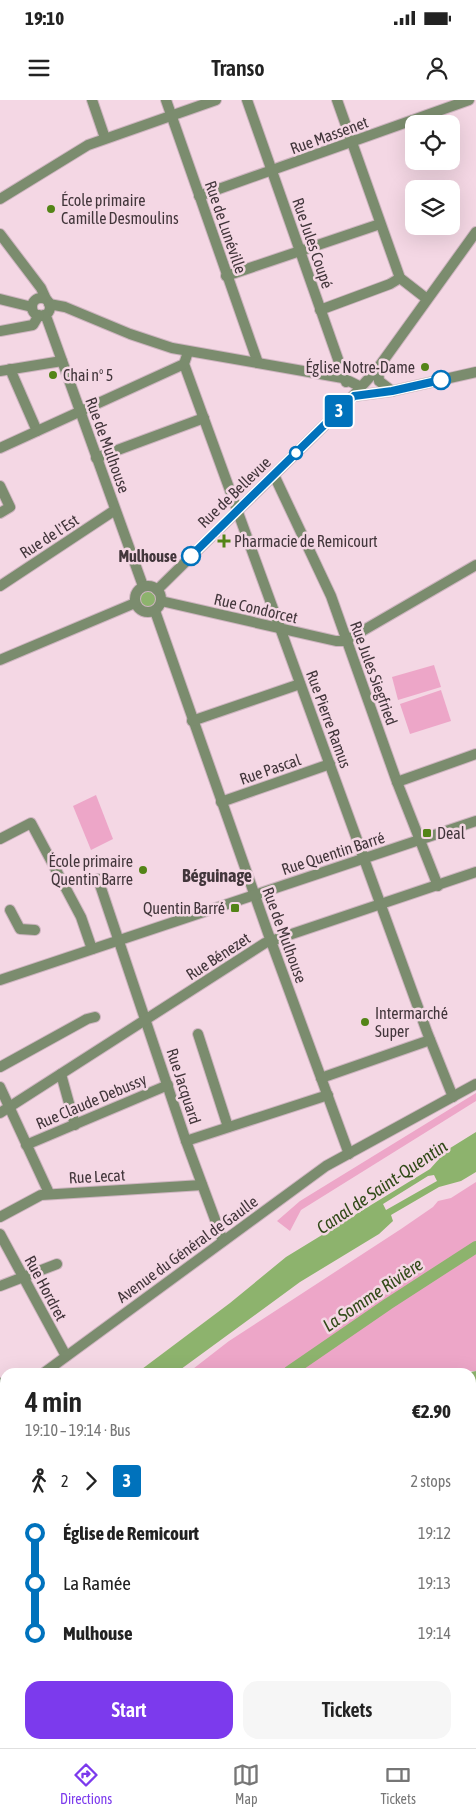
<!DOCTYPE html>
<meta charset="utf-8">
<style>
:root{--surface:#fff;--page:#f6f6f6;--text:#222;--muted:#767676;--line:#e0e0e0;--accent:#7c3aed}
body{margin:0;font-family:"Asap Condensed",sans-serif;background:var(--page);color:var(--text);height:100vh;display:flex;flex-direction:column;font-size:19px;white-space:nowrap}
*{box-sizing:border-box;margin:0}
p{font-size:16px;color:var(--muted)}
.icon{flex:none;width:28px;height:28px;fill:none;stroke:currentColor;stroke-width:2;stroke-linecap:round;stroke-linejoin:round}
.map{position:relative;flex:1;overflow:hidden}
.details{position:absolute;left:0px;top:1268px;width:476px;height:381px;display:flex;flex-direction:column;background:var(--surface);border-radius:15px 15px 0 0;box-shadow:0 5px 20px #0002}
.details>*{flex:none}
.badge{padding:0 10px;border-radius:4px;font-size:18px;line-height:32px}
.fabs{position:absolute;left:405px;top:15px;display:grid;gap:10px}
.fabs a{display:grid;place-items:center;width:55px;height:55px;border-radius:10px;background:var(--surface);box-shadow:0 5px 20px #0002;font-size:25px}
.map>.badge{position:absolute;translate:-50% -50%;box-shadow:0 0 0 2px #fff}
.legs{display:flex;align-items:center;gap:8px;height:55px;padding:0 25px;font-size:16px}
.legs p{margin-inline-start:auto}
.headline{display:flex;align-items:center;justify-content:space-between;height:85px;padding:0 25px}
h1{font-size:28px;font-weight:600;line-height:38px}
.action{display:flex;gap:10px;margin-top:auto;padding:10px 25px}
.action a{flex:1;height:58px;border-radius:15px;background:var(--accent);color:#fff;font-size:20px;font-weight:600;line-height:58px;text-align:center}
.action a+a{background:var(--page);color:var(--text)}
ul{padding:0 25px;list-style:none}
li{display:flex;align-items:center;gap:18px;height:50px;font-size:19px}
li i{display:grid;place-items:center;width:8px;height:100%;margin:0 6px;background:currentColor}
li i::after{content:'';width:12px;height:12px;margin:-6px;border:4px solid;border-radius:50%;background:var(--surface)}
li p{margin-inline-start:auto}
li:first-child i{background:linear-gradient(#0000 50%,currentColor 0)}
li:last-child i{background:linear-gradient(currentColor 50%,#0000 0)}
.status{display:flex;justify-content:space-between;align-items:center;height:35px;padding:0 25px;background:var(--surface);direction:ltr}
.status svg{height:14px;fill:currentColor}
header{display:flex;justify-content:space-between;align-items:center;height:65px;padding:0 25px;background:var(--surface);font-size:22px;font-weight:600}
.tabs{display:flex;justify-content:space-around;align-items:center;height:70px;border-top:1px solid var(--line);background:var(--surface);font-size:14px;color:var(--muted)}
.tabs a{display:grid;justify-items:center;gap:2px}
.tabs .selected{color:var(--accent)}
.map>svg:first-child{display:block}
</style>
<div class="status"><b>19:10</b><svg viewBox="0 0 49 12"><path d="M0 12V9h3v3zM5 12V6h3v6zM10 12V3h3v9zM15 12V0h3v12zM26 1h20v11H26zM47 4h2v5h-2z"/></svg></div>
<header><svg class="icon" aria-label="menu" viewBox="0 0 24 24"><path d="M4 6h16M4 12h16M4 18h16"/></svg>Transo<svg class="icon" aria-label="person" viewBox="0 0 24 24"><circle cx="12" cy="8" r="4"/><path d="M4 21q1-7 8-7t8 7"/></svg></header>
<div class="map">
<svg width="476" height="1648" viewBox="0 0 476 1648">
<rect width="100%" height="100%" fill="#f4d7e4"/>
<g fill="#eda6c8">
<polygon points="434,565 441,587 398,600 392,577"/>
<polygon points="441,590 451,621 410,634 400,604"/>
<polygon points="96,695 113,739 91,750 73,706"/>
<polygon points="476,993 476,1001 301,1110 290,1131 277,1121 300,1101"/>
<polygon points="476,1082 476,1271 189,1272 229,1241 401,1129 433,1107 438,1101 451,1098"/>
<polygon points="476,1495 476,1569 471,1570 471,1497"/>
</g>
<g fill="#8db36d" fill-rule="evenodd">
<circle cx="148" cy="499" r="8"/>
<path d="M476,1032V1072L461,1081L439,1087L391,1115L393,1121L379,1134L300,1182L177,1272H138L230,1203L286,1157L430,1069L447,1050ZM434,1075L437,1081L386,1110L383,1104L428,1076Z"/>
<polygon points="476,1271 476,1495 471,1497 471,1272"/>
<polygon points="5,1421 5,1555 0,1555 0,1425"/>
</g>
<g fill="none" stroke-linecap="round" stroke-linejoin="round">
<polyline stroke="#8db36d" stroke-width="12" points="289,1272 388,1204 476,1147"/>
<g stroke="#cdb4bf" stroke-width="12">
<g id="minor">
<polyline points="92,0 105,38"/>
<polyline points="166,0 258,263"/>
<polyline points="247,0 346,282"/>
<polyline points="337,0 400,178 427,199"/>
<polyline points="199,96 469,0"/>
<polyline points="0,99 88,45 216,0"/>
<polyline points="0,134 41,188 46,199"/>
<polyline points="226,176 380,124"/>
<circle cx="41" cy="207" r="9"/>
<polyline points="0,199 32,207"/>
<polyline points="49,204 65,207 130,234 172,248 343,278 361,287"/>
<polyline points="320,210 390,184 400,178"/>
<polyline points="44,215 47,219 143,486"/>
<polyline points="0,231 33,225 39,215"/>
<polyline points="188,252 184,264 427,932 453,997"/>
<polyline points="378,268 379,281 392,291"/>
<polyline points="10,269 37,331"/>
<polyline points="0,271 62,261"/>
<polyline points="354,296 392,291 476,272"/>
<polyline points="0,348 184,264"/>
<polyline points="96,358 204,318"/>
<polyline points="274,375 331,496 397,682 438,786"/>
<polyline points="0,386 10,407 0,413"/>
<circle cx="148" cy="499" r="13"/>
<polyline points="0,486 115,410"/>
<polyline points="157,490 344,306 378,268 476,132"/>
<polyline points="161,501 336,541 345,541 476,465"/>
<polyline points="155,511 268,833 349,1054"/>
<polyline points="0,560 135,503"/>
<polyline points="192,621 300,584"/>
<polyline points="397,682 476,654"/>
<polyline points="221,702 330,664"/>
<polyline points="0,739 31,723 81,817 92,849"/>
<polyline points="98,779 186,1041 223,1141"/>
<polyline points="10,810 20,829 35,830"/>
<polyline points="0,880 476,721"/>
<polyline points="198,934 228,1027"/>
<polyline points="0,967 87,919 95,917"/>
<polyline points="61,974 75,1025"/>
<polyline points="321,978 430,940"/>
<polyline points="0,987 49,1093"/>
<polyline points="0,1013 265,843 476,772"/>
<polyline points="186,1041 328,995"/>
<polyline points="26,1045 168,985"/>
<polyline points="0,1117 41,1095 202,1085"/>
<polyline points="0,1134 66,1256"/>
<polyline points="0,1186 57,1164"/>
<polyline points="45,1272 326,1066 476,984"/>
<polyline points="0,1283 5,1292"/>
<polyline points="0,1305 5,1301"/>
<polyline points="0,1594 5,1594"/>
</g>
</g>
<use href="#minor" stroke="#7b8c6e" stroke-width="10"/>
<g stroke="#6e5e65" stroke-width="4">
<g id="rail">
<polyline points="471,1584 476,1583"/>
<polyline points="137,1648 152,1644"/>
<polyline points="160,1648 175,1644"/>
</g>
</g>
<use href="#rail" stroke="#f4d7e4" stroke-width="2" stroke-dasharray="5.5" stroke-linecap="butt"/>
</g>
<g fill="none" stroke-linecap="round" stroke-linejoin="round">
<g stroke="#fff" stroke-width="11">
<polyline id="line-1" points="191,456 354,296 392,291 441,280"/>
</g>
<use href="#line-1" stroke="#0072bc" stroke-width="8"/>
</g>
<g fill="#538417" stroke="#f4d7e4" stroke-width="2">
<circle cx="51" cy="109" r="5"/>
<circle cx="425" cy="267" r="5"/>
<circle cx="53" cy="275" r="5"/>
<path d="M221.5 433.5h5v5h5v5h-5v5h-5v-5h-5v-5h5z"/>
<rect x="422" y="728" width="10" height="10" rx="2.5"/>
<circle cx="143" cy="770" r="5"/>
<rect x="230" y="803" width="10" height="10" rx="2.5"/>
<circle cx="365" cy="922" r="5"/>
</g>
<g fill="#fff" stroke="#0072bc" stroke-width="2.5">
<circle cx="441" cy="280" r="9"/>
<circle cx="296" cy="353" r="6"/>
<circle cx="191" cy="456" r="9"/>
</g>
<g text-anchor="middle" stroke-width="5" stroke-linejoin="round" paint-order="stroke">
<g font-size="16" fill="#42363b" stroke="#f4d7e4">
<text transform="translate(329 35) rotate(-20)" y="6">Rue Massenet</text>
<text transform="translate(226 127) rotate(71)" y="6">Rue de Lunéville</text>
<text transform="translate(313 143) rotate(71)" y="6">Rue Jules Coupé</text>
<text transform="translate(108 345) rotate(70)" y="6">Rue de Mulhouse</text>
<text transform="translate(234 392) rotate(-44)" y="6">Rue de Bellevue</text>
<text transform="translate(49 436) rotate(-33)" y="6">Rue de l'Est</text>
<text transform="translate(256 508) rotate(13)" y="6">Rue Condorcet</text>
<text transform="translate(374 573) rotate(70)" y="6">Rue Jules Siegfried</text>
<text transform="translate(329 619) rotate(70)" y="6">Rue Pierre Ramus</text>
<text transform="translate(270 669) rotate(-19)" y="6">Rue Pascal</text>
<text transform="translate(333 753) rotate(-18)" y="6">Rue Quentin Barré</text>
<text transform="translate(285 835) rotate(70)" y="6">Rue de Mulhouse</text>
<text transform="translate(218 856) rotate(-33)" y="6">Rue Bénezet</text>
<text transform="translate(184 986) rotate(72)" y="6">Rue Jacquard</text>
<text transform="translate(91 1001) rotate(-23)" y="6">Rue Claude Debussy</text>
<text transform="translate(97 1076) rotate(-3)" y="6">Rue Lecat</text>
<text transform="translate(187 1149) rotate(-36)" y="6">Avenue du Général de Gaulle</text>
<text transform="translate(46 1188) rotate(62)" y="6">Rue Hordret</text>
</g>
<g font-size="16" fill="#42363b" stroke="#f4d7e4" text-anchor="start">
<text x="61" y="106">École primaire<tspan x="61" dy="18">Camille Desmoulins</tspan></text>
<text x="415" y="273" text-anchor="end">Église Notre-Dame</text>
<text x="63" y="281">Chai n° 5</text>
<text x="234" y="447">Pharmacie de Remicourt</text>
<text x="437" y="739">Deal</text>
<text x="133" y="767" text-anchor="end">École primaire<tspan x="133" dy="18">Quentin Barre</tspan></text>
<text x="225" y="814" text-anchor="end">Quentin Barré</text>
<text x="375" y="919">Intermarché<tspan x="375" dy="18">Super</tspan></text>
</g>
<g font-size="16" font-weight="bold" fill="#42363b" stroke="#f4d7e4" text-anchor="end">
<text x="177" y="462">Mulhouse</text>
</g>
<g font-size="18" font-weight="bold" fill="#42363b" stroke="#f4d7e4">
<text x="217" y="782">Béguinage</text>
</g>
<g font-size="18" font-style="italic" fill="#314a18" stroke="#f4d7e4">
<text transform="translate(382 1087) rotate(-34)" y="6">Canal de Saint-Quentin</text>
<text transform="translate(373 1195) rotate(-34)" y="6">La Somme Rivière</text>
</g>
</g>
</svg>
<div class="fabs">
<a><svg class="icon" aria-label="locate" viewBox="0 0 24 24"><circle cx="12" cy="12" r="6"/><path d="M12 2v4M12 18v4M2 12h4M18 12h4"/></svg></a>
<a><svg class="icon" aria-label="layers" viewBox="0 0 24 24"><path d="M12 4l9 5-9 5-9-5zM3 14l9 5 9-5"/></svg></a>
</div>
<b class="badge" style="left:339px;top:311px;background:#0072bc;color:#fff">3</b>
<section class="details">
<div class="headline"><div><h1>4 min</h1><p>19:10 – 19:14 · Bus</p></div><b>€2.90</b></div>
<div class="legs"><svg class="icon" aria-label="walk" viewBox="0 0 24 24"><circle cx="13" cy="4" r="2"/><path d="M13 8l-2 6 4 7M11 14l-3 7M7 12l3-4h3l4 4"/></svg>2<svg class="icon" aria-label="forward" viewBox="0 0 24 24"><path d="M9 5l7 7-7 7"/></svg><b class="badge" style="background:#0072bc;color:#fff">3</b><p>2 stops</p></div>
<ul>
<li><i style="color:#0072bc"></i><b>Église de Remicourt</b><p>19:12</p></li>
<li><i style="color:#0072bc"></i><span>La Ramée</span><p>19:13</p></li>
<li><i style="color:#0072bc"></i><b>Mulhouse</b><p>19:14</p></li>
</ul>
<div class="action"><a>Start</a><a>Tickets</a></div>
</section>
</div>
<nav class="tabs">
<a class="selected"><svg class="icon" aria-label="directions" viewBox="0 0 24 24"><path d="M12 3l9 9-9 9-9-9zM9 14v-3h6M13 9l2 2-2 2"/></svg>Directions</a>
<a><svg class="icon" aria-label="map" viewBox="0 0 24 24"><path d="M3 6l6-2 6 2 6-2v14l-6 2-6-2-6 2zM9 4v14M15 6v14"/></svg>Map</a>
<a><svg class="icon" aria-label="tickets" viewBox="0 0 24 24"><path d="M3 7h18v10H3zM15 7v10"/></svg>Tickets</a>
</nav>
